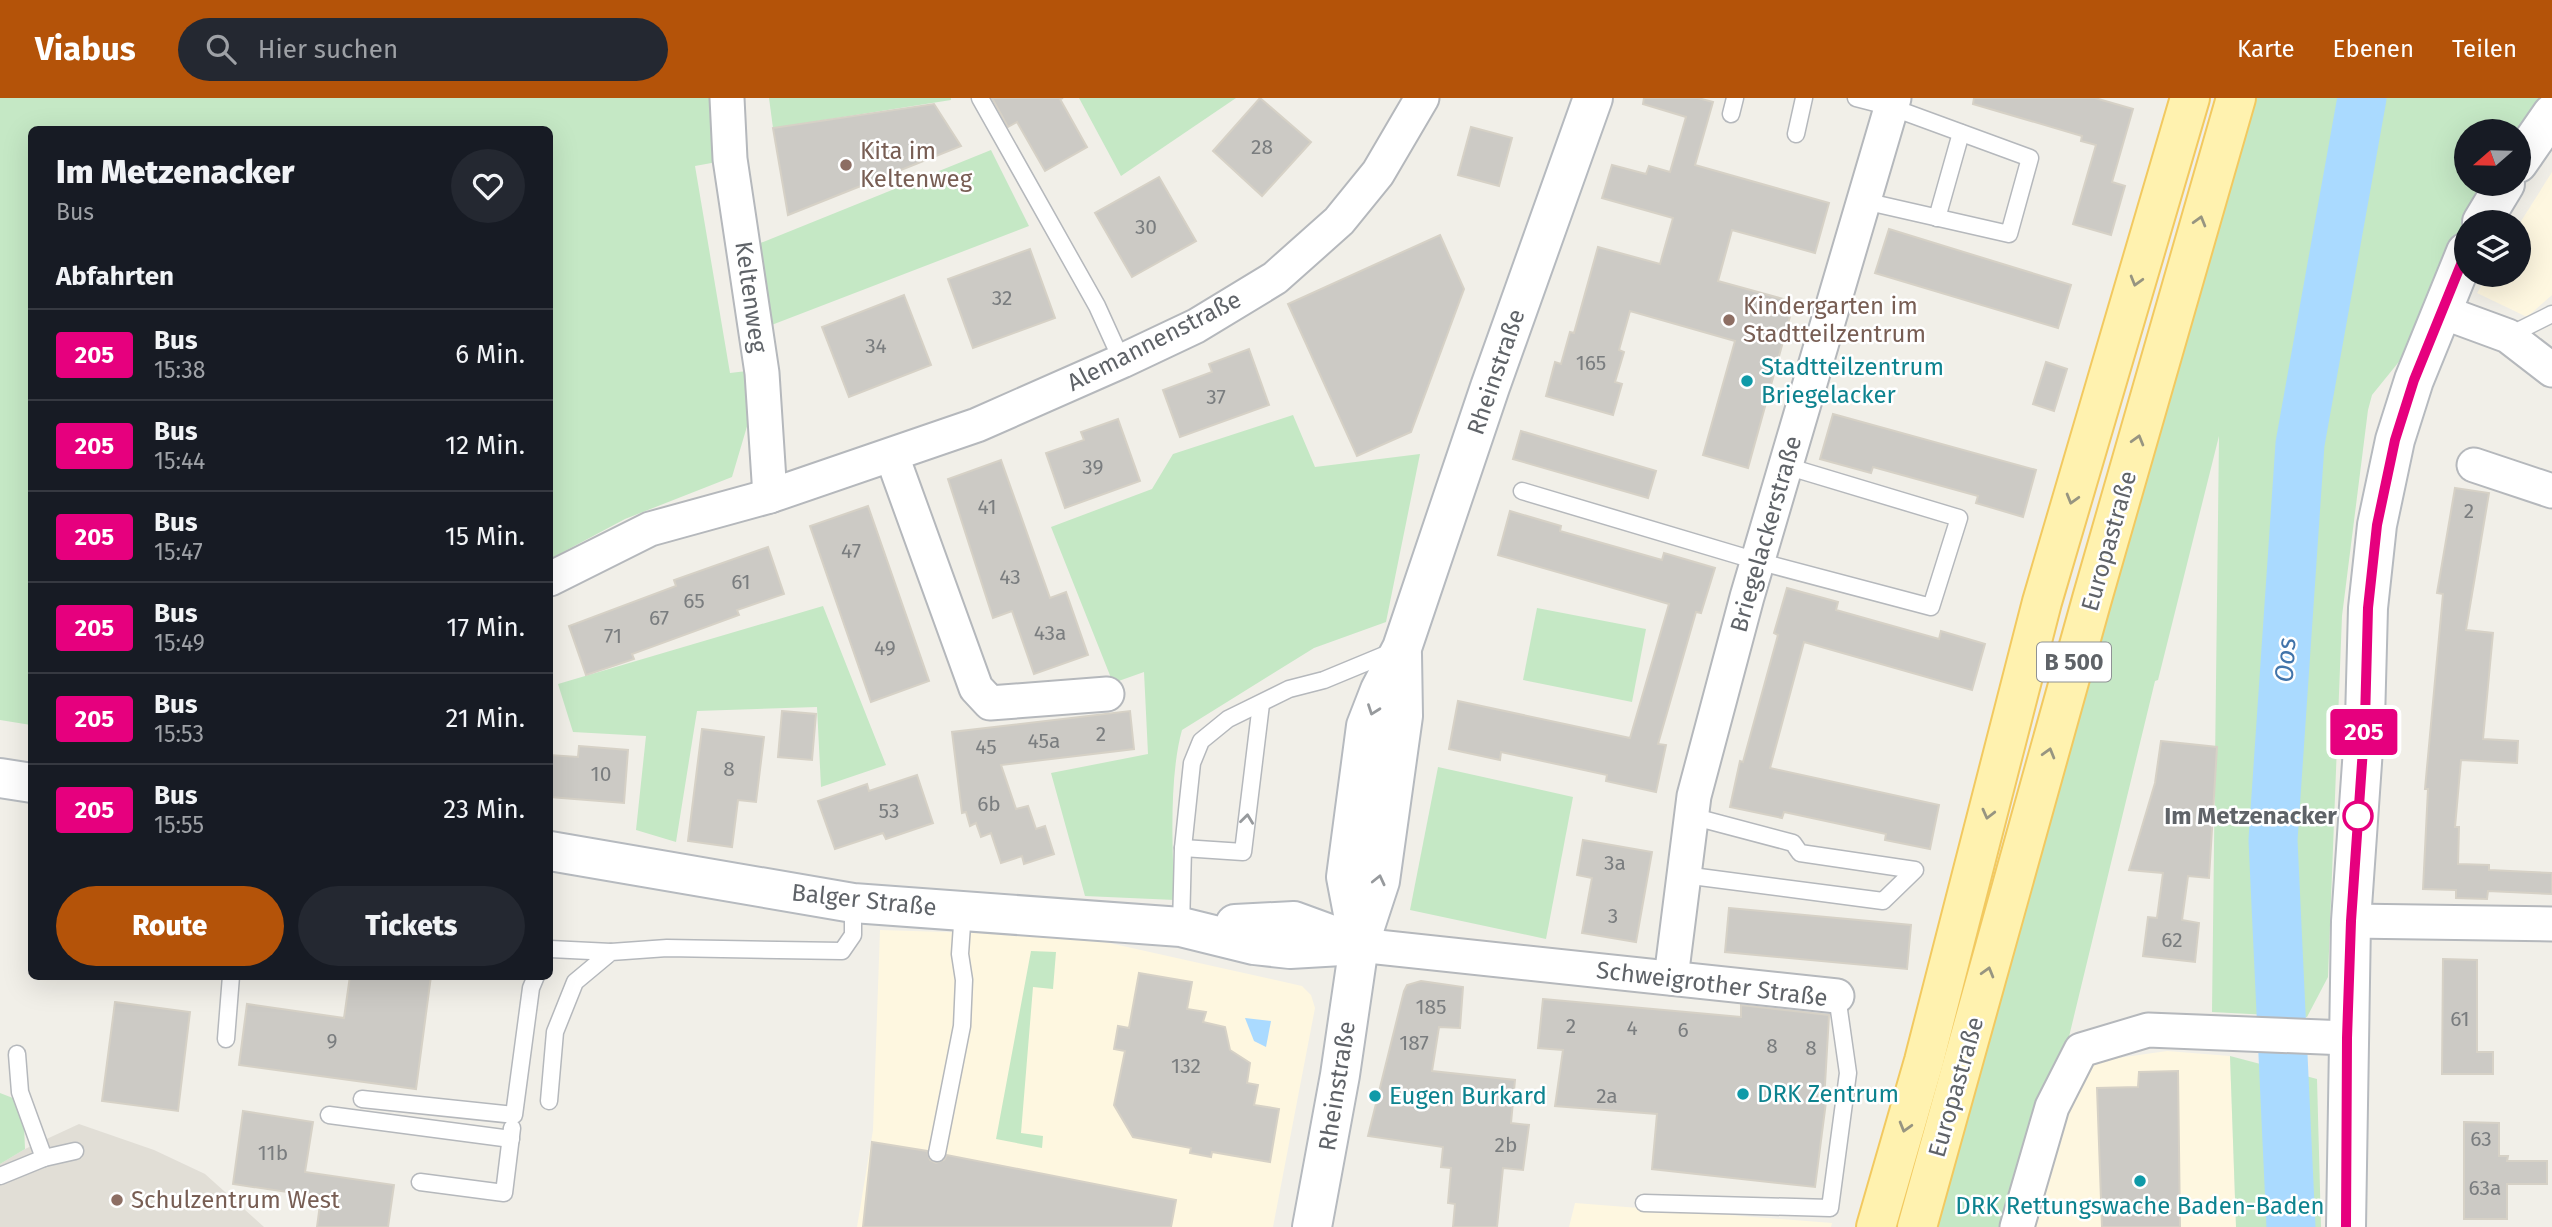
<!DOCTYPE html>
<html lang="de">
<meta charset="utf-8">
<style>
:root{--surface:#171b24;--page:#242831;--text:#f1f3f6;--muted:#9ea1a6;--line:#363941;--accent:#b45309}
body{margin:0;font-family:"Fira Sans",sans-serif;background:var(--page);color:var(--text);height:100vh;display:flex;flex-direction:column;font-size:26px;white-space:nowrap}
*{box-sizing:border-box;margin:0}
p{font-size:23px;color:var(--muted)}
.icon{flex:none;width:38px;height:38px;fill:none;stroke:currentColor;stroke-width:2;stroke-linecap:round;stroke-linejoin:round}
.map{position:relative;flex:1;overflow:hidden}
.side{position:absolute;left:28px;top:28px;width:525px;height:854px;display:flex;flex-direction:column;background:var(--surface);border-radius:10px;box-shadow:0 7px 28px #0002}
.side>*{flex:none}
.badge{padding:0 14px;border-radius:5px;font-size:24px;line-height:46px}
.needle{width:46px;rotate:250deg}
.controls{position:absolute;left:2454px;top:21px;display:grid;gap:14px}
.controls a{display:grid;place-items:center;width:77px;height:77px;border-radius:50%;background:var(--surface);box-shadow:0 7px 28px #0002;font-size:35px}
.map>.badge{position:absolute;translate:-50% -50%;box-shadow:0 0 0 4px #fff}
h2{padding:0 28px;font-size:26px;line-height:63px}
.round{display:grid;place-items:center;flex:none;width:74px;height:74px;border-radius:37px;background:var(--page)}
.summary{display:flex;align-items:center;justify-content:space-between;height:119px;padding:0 28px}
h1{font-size:33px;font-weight:800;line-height:52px}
.primary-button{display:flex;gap:14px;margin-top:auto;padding:14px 28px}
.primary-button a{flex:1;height:80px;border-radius:42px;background:var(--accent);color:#fff;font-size:28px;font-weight:800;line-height:80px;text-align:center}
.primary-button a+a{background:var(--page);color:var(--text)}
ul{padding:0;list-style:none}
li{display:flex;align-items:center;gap:21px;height:91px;padding:0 28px;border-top:2px solid var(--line)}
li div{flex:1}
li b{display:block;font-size:26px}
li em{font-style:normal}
li .badge{min-width:77px;font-weight:700;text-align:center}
header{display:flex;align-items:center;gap:42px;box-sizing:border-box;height:98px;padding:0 35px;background:var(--accent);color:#fff}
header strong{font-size:33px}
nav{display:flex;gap:38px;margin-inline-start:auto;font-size:24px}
.search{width:490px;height:63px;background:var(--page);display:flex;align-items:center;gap:18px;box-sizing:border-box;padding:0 24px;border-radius:38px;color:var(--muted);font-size:26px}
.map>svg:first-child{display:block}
</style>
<header>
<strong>Viabus</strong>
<div class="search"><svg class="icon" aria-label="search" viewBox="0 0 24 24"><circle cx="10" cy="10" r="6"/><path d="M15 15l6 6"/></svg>Hier suchen</div>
<nav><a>Karte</a><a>Ebenen</a><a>Teilen</a></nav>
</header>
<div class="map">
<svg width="2552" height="1129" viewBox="0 0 2552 1129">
<rect width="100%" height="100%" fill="#f1efe8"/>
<g fill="#fef7e0">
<polygon points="2552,74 2552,197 2527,219 2477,195 2488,177 2518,177 2518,128"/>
<polygon points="880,832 1078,838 1302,888 1311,897 1315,910 1273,1129 857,1129 873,1032"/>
<polygon points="2167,953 2230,958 2236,1129 2018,1129 2061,968"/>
<polygon points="1575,1105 1832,1125 1831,1129 1569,1129"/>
</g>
<polygon fill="#e1ded6" points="79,1026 154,1052 205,1076 264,1129 0,1129 0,1066 25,1051"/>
<g fill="#c5e8c5">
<polygon points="0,0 713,0 717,64 695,68 730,275 747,273 748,325 732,379 625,421 550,461 550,32 32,32 31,627 0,622"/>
<polygon points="769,0 951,0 951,2 773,30"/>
<polygon points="1079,0 1236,0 1121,78"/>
<polygon points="2249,0 2552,0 2518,33 2466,33 2466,86 2505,86 2466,124 2466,154 2440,213 2372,297 2368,312 2342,518 2328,879 2307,919 2212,914 2219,338 2158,582 2155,583 2052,1009 2017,1129 1931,1129"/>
<polygon points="991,52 1029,128 769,228 758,146"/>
<path d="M1293,317L1315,369L1420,356L1386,524L1314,550L1182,632C1169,678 1172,754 1175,802L1085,798L1051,675L1148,656L1144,574L1113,585L1051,429L1152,391L1173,356Z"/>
<polygon points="823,508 886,667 821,689 817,609 697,613 676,744 636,732 646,638 573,634 558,586"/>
<polygon points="1537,510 1646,531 1632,604 1523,582"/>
<polygon points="1438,669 1573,699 1546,841 1410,812"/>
<polygon points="1031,853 1056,854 1053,891 1033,889 1021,1035 1043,1038 1042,1050 996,1041"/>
<polygon points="2230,958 2317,981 2321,1129 2236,1129"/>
<polygon points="0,995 23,1004 25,1051 0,1066"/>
</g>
<polygon fill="#aadaff" points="1245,920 1271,923 1266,949 1254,943"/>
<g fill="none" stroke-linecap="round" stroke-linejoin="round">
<polyline stroke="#aadaff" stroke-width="49" points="2291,1129 2273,742 2300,346 2362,0"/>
</g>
<g fill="#cccac5" stroke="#d6d1c6" stroke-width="2">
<polygon points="992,0 1063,0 1060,1 1087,49 1045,73 1017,24 1008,29"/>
<polygon points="1260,0 1311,44 1262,98 1213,53"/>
<polygon points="1644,0 1698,0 1713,4 1695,67 1829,105 1815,155 1732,132 1718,183 1794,204 1748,370 1703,357 1735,243 1630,213 1619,252 1624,254 1615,284 1622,286 1613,317 1546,298 1555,264 1561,266 1570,234 1574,235 1598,149 1660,166 1673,120 1602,100 1612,67 1646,76 1649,68 1670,74 1686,19 1643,6"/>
<polygon points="1974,0 2095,0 2133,11 2112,84 2125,88 2111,137 2073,126 2096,47 2081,43 2082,38 1973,6"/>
<polygon points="934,6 961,48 788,117 773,30"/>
<polygon points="1471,29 1512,40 1499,88 1458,77"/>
<polygon points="1159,79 1196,143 1132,179 1095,115"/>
<polygon points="1889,131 2071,187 2058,230 1875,175"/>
<polygon points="1440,137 1464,191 1411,334 1357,358 1288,206"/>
<polygon points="1030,151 1055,220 973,250 948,181"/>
<polygon points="904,197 931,267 849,299 822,229"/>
<polygon points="1249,251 1269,307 1180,339 1163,292 1212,274 1209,266"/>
<polygon points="2046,264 2067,271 2054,313 2033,306"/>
<polygon points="1833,316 2036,372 2023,419 1976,405 1978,398 1873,369 1871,375 1820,361"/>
<polygon points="1118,321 1140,383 1065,410 1046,355 1084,342 1081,334"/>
<polygon points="1521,333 1656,373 1648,400 1513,361"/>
<polygon points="1001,362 1050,500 1066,494 1088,557 1034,576 1012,513 993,520 948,381"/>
<polygon points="2455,390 2489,395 2466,532 2493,535 2483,641 2518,643 2517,665 2461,662 2455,729 2459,729 2458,766 2489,767 2489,772 2552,775 2552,796 2488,793 2487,801 2456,800 2456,792 2423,791 2428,691 2425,691 2443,496 2437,495"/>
<polygon points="868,408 929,583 871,604 810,428"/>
<polygon points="1510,413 1561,428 1560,433 1662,462 1664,455 1715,470 1701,515 1696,514 1658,646 1666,647 1656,694 1606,683 1607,677 1501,654 1500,662 1449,651 1458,603 1630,640 1669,506 1498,457"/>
<polygon points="768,449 784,496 737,512 739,517 632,556 634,561 586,577 569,528 676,488 674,482"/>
<polygon points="1787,490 1838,504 1836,512 1939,541 1941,533 1985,546 1972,592 1804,544 1770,670 1939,707 1930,751 1885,742 1886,736 1784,714 1782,720 1730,709 1740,663 1743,664 1778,537 1774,535"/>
<polygon points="782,613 816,616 812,662 778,659"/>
<polygon points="1130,613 1134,651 1001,667 1016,711 1028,708 1036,731 1045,728 1054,756 1024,766 1022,758 1001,765 991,735 981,739 976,725 970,728 966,714 962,715 952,634"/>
<polygon points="702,631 764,639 756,704 738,702 732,749 688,743"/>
<polygon points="2161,643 2217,649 2209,780 2188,778 2182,822 2199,825 2195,864 2143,858 2148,819 2157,820 2163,775 2129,772 2155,685"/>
<polygon points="579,648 628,652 624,705 550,699 550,657 578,659"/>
<polygon points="917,677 933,725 886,741 883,735 835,751 818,703 867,686 869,693"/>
<polygon points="1583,742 1652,754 1636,844 1582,835 1592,780 1577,777"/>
<polygon points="1729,810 1911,827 1907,871 1725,854"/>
<polygon points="2443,861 2477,862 2477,954 2493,954 2493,976 2442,976"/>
<polygon points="1139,875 1192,884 1187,911 1206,914 1203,924 1225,929 1230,952 1250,965 1247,985 1258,987 1254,1007 1279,1011 1270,1064 1212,1054 1211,1059 1190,1055 1191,1050 1133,1039 1114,1007 1125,953 1114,951 1118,928 1129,930"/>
<polygon points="350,878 431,878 416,991 239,967 247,906 344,920"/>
<polygon points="1421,883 1463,889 1460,930 1439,929 1432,973 1515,982 1511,1025 1529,1027 1523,1072 1503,1070 1497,1129 1453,1129 1455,1106 1448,1105 1451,1070 1441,1069 1443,1049 1368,1038 1404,893 1407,887"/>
<polygon points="1543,901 1741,919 1741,907 1829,917 1824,1004 1826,1004 1815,1089 1652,1071 1657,1016 1555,1008 1563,952 1538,950"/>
<polygon points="115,904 190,914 178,1013 102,1003"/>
<polygon points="2178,973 2180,1129 2102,1129 2097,990 2138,989 2139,974"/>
<polygon points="243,1013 313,1024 305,1074 394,1087 388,1129 317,1129 321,1099 233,1086"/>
<polygon points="2464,1024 2499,1025 2499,1058 2508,1058 2507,1063 2547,1063 2547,1086 2507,1086 2507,1121 2464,1121"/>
<polygon points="872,1044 927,1053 930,1062 936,1065 944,1062 947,1057 1176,1102 1171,1129 863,1129"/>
</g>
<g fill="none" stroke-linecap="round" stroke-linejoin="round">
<g stroke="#b5b8bc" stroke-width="19">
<g id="lane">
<polyline points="980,0 1097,208 1122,263"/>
<polyline points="1856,0 1891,9 2030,60 2009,136 1864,103"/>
<polyline points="1731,16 1735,0"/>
<polyline points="1796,36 1804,0"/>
<polyline points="1937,120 1961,35"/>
<polyline points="2508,238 2552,216"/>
<polyline points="1522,393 1757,463 1931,509 1959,420 1786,368"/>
<polyline points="1183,750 1243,754 1261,606"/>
<polyline points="1684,777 1883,803 1915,772 1800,755 1793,745 1691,718"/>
<polyline points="1181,829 1183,750 1192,665 1201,643 1228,621 1289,591 1324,582 1394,553"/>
<polyline points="550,851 611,854"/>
<polyline points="226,941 231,878"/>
<polyline points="17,956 20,994 44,1060"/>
<polyline points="362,1001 514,1017 531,890 536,878"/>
<polyline points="549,1003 555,934 575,884 611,854 667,850 842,853 853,837 853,805"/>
<polyline points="329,1017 511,1041"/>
<polyline points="937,1055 962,928 964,882 960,856 963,812"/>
<polyline points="0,1078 44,1060 75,1053"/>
<polyline points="420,1084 504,1095 512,1030"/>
<polyline points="1644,1105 1830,1110 1848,975 1837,898"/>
</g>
</g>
<g stroke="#b5b8bc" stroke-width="37">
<g id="street">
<polyline points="727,0 730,61 762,275 770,398"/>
<polyline points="2440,213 2508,238 2552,272"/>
<polyline points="892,358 976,590 990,605 1107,596"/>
<polyline points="2474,367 2552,393"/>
<polyline points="550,481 650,431 770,398 977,327 1122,263 1196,228 1275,180 1339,123 1378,75 1422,0"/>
<polyline points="2351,823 2552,826"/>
<polyline points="1359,847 1837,898"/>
<polyline points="1671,880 1694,698 1747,499 1894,0"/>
<polyline points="2017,1129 2052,1009 2081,952 2148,932 2347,940"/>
</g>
</g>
<g stroke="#b6babf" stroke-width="42">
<g id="secondary">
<polyline points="2518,65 2552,16"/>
<polyline points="2482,124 2505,86"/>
<polyline points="0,680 32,685"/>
<polyline points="550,753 853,805 1181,829 1254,847 1290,851 1359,847"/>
<polyline points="1235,826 1294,823 1346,842"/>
<polyline points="1359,847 1346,779 1366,628 1380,592 1402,550 1490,289 1593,0"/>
<polyline points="1312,1129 1340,977 1359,847 1380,783 1403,618 1402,556"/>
<polyline points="2346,1129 2351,823 2365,622 2368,510 2377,427 2395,342 2414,282 2466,154"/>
</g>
</g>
<g stroke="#f2c960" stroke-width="42">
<g id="primary">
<polyline points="1876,1129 1924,963 2042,504 2190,0"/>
<polyline points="1917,1129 2092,501 2236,0"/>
</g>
</g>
<use href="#lane" stroke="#fff" stroke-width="16"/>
<use href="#street" stroke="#fff" stroke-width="33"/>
<use href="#secondary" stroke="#fff" stroke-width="38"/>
<use href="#primary" stroke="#fff2af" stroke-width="38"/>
</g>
<defs><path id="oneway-chevron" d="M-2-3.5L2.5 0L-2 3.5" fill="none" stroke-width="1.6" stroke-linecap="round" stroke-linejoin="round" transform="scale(1.75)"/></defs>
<g stroke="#979581">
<use href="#oneway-chevron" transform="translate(2200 123) rotate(-74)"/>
<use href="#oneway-chevron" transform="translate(2136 183) rotate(106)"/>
<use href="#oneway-chevron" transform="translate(2138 342) rotate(-74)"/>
<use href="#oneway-chevron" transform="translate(2072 401) rotate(106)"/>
<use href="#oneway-chevron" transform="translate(2049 655) rotate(-74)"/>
<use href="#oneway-chevron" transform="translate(1988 716) rotate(104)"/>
<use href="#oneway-chevron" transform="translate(1988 874) rotate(-74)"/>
<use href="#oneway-chevron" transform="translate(1905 1029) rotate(106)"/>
</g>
<g stroke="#979a9d">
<use href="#oneway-chevron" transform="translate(1373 612) rotate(110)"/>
<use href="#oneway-chevron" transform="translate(1247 721) rotate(-83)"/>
<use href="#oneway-chevron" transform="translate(1379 782) rotate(-77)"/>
</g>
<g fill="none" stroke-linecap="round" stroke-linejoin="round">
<g stroke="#fff" stroke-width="16">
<polyline id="line" points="2346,1129 2347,940 2351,823 2365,622 2368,510 2377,427 2395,342 2414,282 2466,154"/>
</g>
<use href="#line" stroke="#e6007e" stroke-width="10"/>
</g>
<g fill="#8d6e63" stroke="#fff" stroke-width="2.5">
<circle cx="846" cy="67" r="7"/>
<circle cx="1729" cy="222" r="7"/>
<circle cx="117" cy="1102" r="7"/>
</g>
<g fill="#0f9aa8" stroke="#fff" stroke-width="2.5">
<circle cx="1747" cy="283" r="7"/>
<circle cx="1743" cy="996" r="7"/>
<circle cx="1375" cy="998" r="7"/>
<circle cx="2140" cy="1083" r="7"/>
</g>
<circle fill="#fff" stroke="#e6007e" stroke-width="3.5" cx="2358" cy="718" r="14"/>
<g text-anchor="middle" stroke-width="5" stroke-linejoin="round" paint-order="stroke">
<g font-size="21" fill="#7a7d7f">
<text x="1262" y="56">28</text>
<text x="1146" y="136">30</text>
<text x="1002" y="207">32</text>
<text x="876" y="255">34</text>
<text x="1591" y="272">165</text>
<text x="1216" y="306">37</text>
<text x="1093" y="376">39</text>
<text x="987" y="416">41</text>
<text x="2469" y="420">2</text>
<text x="851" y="460">47</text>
<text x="1010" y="486">43</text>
<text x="741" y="491">61</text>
<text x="694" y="510">65</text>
<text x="659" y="527">67</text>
<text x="1050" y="542">43a</text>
<text x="613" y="545">71</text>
<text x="885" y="557">49</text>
<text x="1101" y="643">2</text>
<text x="1044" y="650">45a</text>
<text x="986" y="656">45</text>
<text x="729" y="678">8</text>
<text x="601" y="683">10</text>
<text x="989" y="713">6b</text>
<text x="889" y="720">53</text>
<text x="1615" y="772">3a</text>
<text x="1613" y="825">3</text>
<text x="2172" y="849">62</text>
<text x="1431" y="916">185</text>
<text x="2460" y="928">61</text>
<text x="1571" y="935">2</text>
<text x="1632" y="937">4</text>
<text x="1683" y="939">6</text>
<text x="332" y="950">9</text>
<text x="1414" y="952">187</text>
<text x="1772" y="955">8</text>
<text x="1811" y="957">8</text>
<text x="1186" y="975">132</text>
<text x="1607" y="1005">2a</text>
<text x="2481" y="1048">63</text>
<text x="1506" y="1054">2b</text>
<text x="273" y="1062">11b</text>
<text x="2485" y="1097">63a</text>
</g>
<rect fill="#fff" stroke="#8f9295" stroke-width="2" x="2037" y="544.5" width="74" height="39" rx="5"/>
<g font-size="23" font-weight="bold" fill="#5f6368">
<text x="2074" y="572">B 500</text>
</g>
<g font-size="24" fill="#785e54" stroke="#fff" text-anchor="start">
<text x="860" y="61">Kita im<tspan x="860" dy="28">Keltenweg</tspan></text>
<text x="1743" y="216">Kindergarten im<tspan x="1743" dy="28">Stadtteilzentrum</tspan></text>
<text x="131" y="1110">Schulzentrum West</text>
</g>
<g font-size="24" fill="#5f6368" stroke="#fff">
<text transform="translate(751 199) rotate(82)" y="8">Keltenweg</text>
<text transform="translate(1154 243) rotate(-27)" y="8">Alemannenstraße</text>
<text transform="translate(1496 274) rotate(-71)" y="8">Rheinstraße</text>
<text transform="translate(1766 436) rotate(-74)" y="8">Briegelackerstraße</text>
<text transform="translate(2109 443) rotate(-74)" y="8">Europastraße</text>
<text transform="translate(864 802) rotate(6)" y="8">Balger Straße</text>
<text transform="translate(1712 886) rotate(7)" y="8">Schweigrother Straße</text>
<text transform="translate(1337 988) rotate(-81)" y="8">Rheinstraße</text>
<text transform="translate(1956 989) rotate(-74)" y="8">Europastraße</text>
</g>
<g font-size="24" fill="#0d838f" stroke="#fff" text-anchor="start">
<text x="1761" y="277">Stadtteilzentrum<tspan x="1761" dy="28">Briegelacker</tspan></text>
<text x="1757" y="1004">DRK Zentrum</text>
<text x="1389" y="1006">Eugen Burkard</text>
<text x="2140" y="1116" text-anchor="middle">DRK Rettungswache Baden-Baden</text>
</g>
<g font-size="24" font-weight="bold" fill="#5f6368" stroke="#fff" text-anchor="end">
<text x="2337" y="726">Im Metzenacker</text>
</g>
<g font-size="26" font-style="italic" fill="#4174aa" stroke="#fff">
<text transform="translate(2285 562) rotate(-86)" y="9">Oos</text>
</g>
</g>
</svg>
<div class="controls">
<a><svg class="needle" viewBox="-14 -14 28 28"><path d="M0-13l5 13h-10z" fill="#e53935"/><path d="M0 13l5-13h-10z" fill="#9ea1a6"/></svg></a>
<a><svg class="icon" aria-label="layers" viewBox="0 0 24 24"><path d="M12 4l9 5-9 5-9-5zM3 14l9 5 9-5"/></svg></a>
</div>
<b class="badge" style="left:2364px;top:634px;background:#e6007e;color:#fff">205</b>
<section class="side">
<div class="summary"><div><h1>Im Metzenacker</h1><p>Bus</p></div><a class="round"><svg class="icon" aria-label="heart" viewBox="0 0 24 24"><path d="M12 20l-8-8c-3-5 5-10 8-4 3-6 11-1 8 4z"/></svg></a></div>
<h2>Abfahrten</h2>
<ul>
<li><span class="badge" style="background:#e6007e;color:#fff">205</span><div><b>Bus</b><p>15:38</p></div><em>6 Min.</em></li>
<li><span class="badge" style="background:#e6007e;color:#fff">205</span><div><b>Bus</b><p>15:44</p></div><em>12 Min.</em></li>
<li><span class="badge" style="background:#e6007e;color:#fff">205</span><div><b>Bus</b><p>15:47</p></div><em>15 Min.</em></li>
<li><span class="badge" style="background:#e6007e;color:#fff">205</span><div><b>Bus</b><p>15:49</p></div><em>17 Min.</em></li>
<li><span class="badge" style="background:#e6007e;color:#fff">205</span><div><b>Bus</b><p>15:53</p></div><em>21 Min.</em></li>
<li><span class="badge" style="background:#e6007e;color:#fff">205</span><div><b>Bus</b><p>15:55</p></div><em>23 Min.</em></li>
</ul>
<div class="primary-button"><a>Route</a><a>Tickets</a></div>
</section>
</div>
